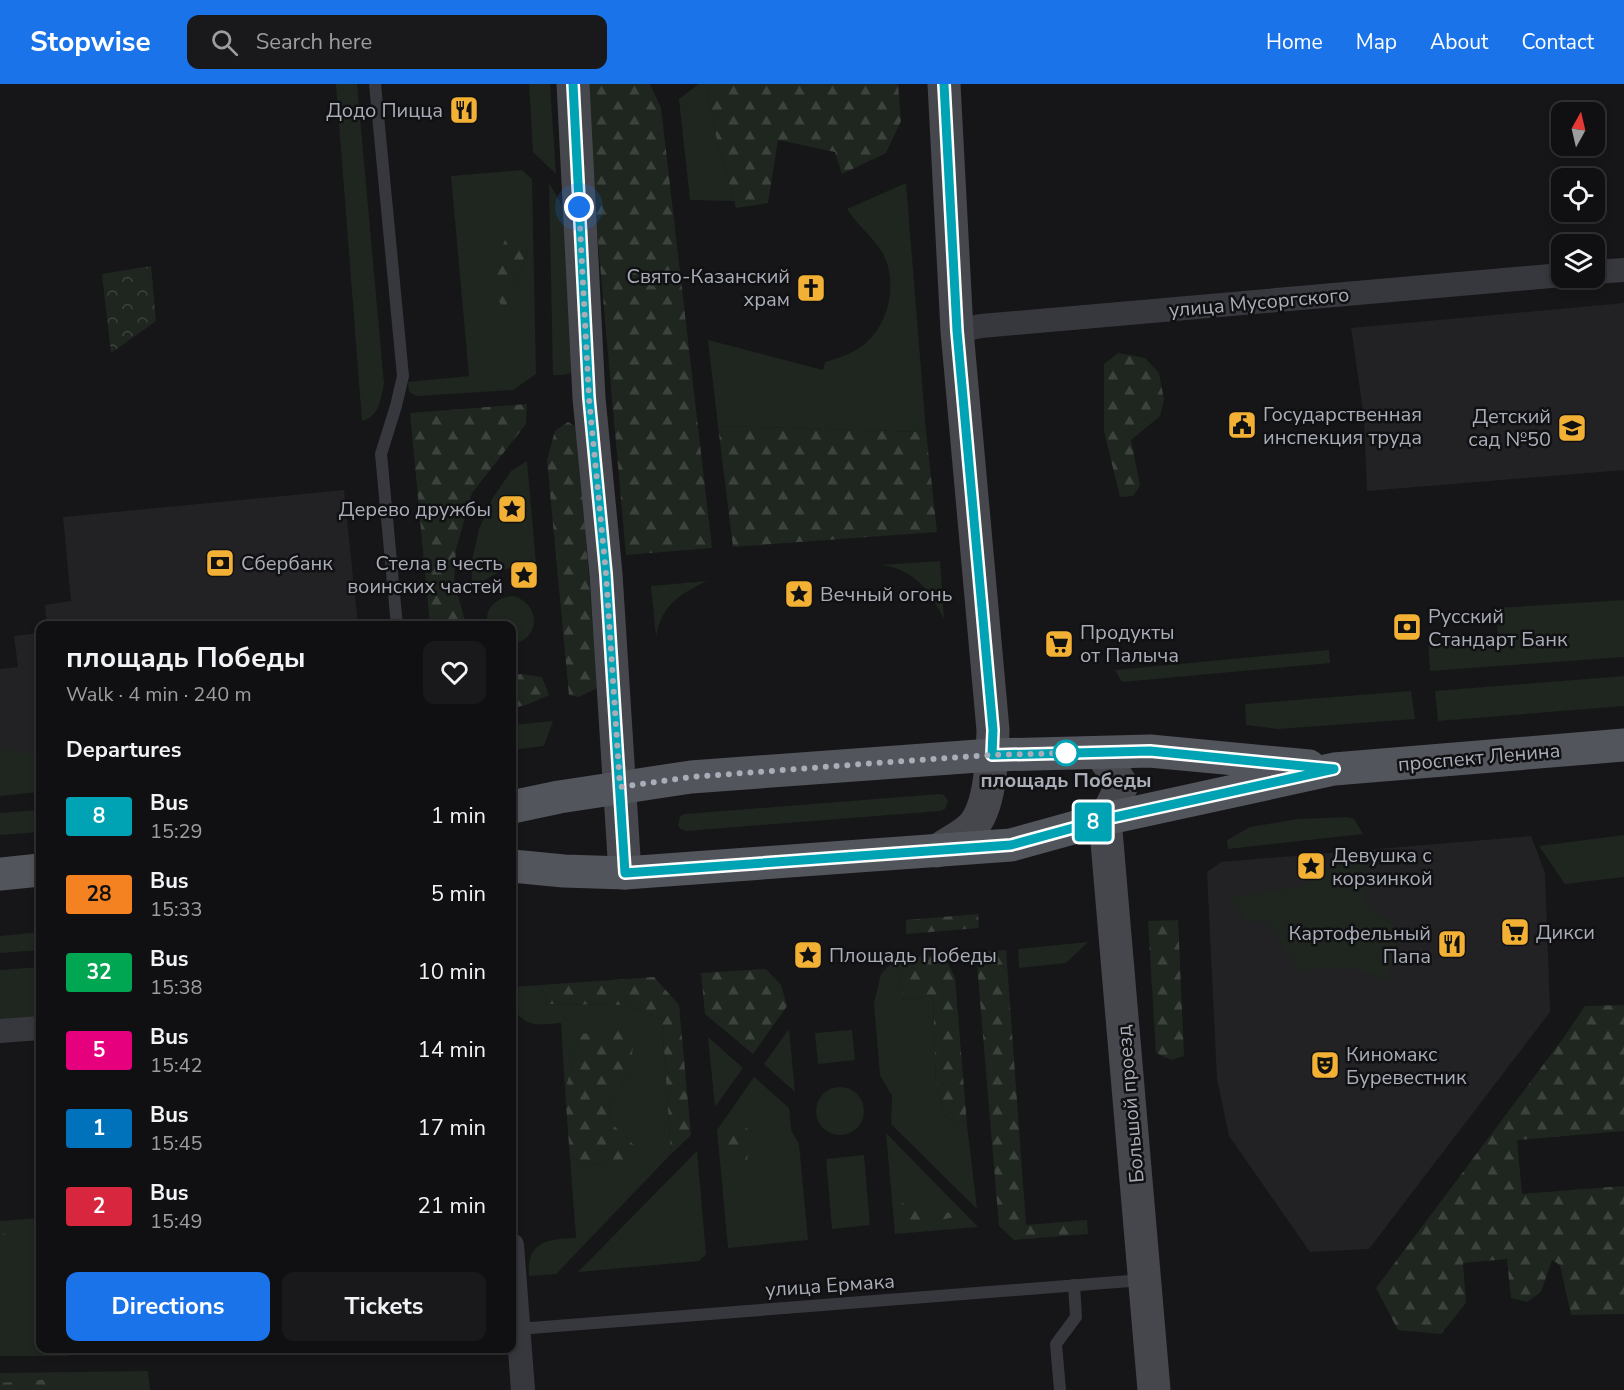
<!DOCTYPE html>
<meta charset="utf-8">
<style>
:root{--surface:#101012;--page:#19191b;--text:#f1f3f6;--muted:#9c9d9f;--line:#303032;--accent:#1a73e8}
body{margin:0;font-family:"Nunito Sans",sans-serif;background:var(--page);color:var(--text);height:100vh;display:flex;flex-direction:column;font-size:22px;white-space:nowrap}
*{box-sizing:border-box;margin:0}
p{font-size:20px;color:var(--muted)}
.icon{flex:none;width:33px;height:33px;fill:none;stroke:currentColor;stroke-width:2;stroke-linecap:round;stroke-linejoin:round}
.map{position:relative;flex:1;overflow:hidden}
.drawer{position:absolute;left:36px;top:537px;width:480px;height:732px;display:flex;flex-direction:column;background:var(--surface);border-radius:12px;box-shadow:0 3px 9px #0003,0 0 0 2px var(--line)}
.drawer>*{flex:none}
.badge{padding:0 12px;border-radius:4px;font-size:21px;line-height:39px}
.needle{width:39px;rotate:8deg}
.buttons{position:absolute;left:1551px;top:18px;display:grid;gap:12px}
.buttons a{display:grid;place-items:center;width:54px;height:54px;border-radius:12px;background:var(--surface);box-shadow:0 3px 9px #0003,0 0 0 2px var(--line);font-size:30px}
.you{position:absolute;width:30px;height:30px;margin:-15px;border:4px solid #fff;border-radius:50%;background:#1a73e8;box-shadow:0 0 0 9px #1a73e833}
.map>.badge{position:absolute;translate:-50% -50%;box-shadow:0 0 0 3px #fff}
h2{padding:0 30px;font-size:22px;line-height:54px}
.round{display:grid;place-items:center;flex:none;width:63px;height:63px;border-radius:12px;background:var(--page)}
.summary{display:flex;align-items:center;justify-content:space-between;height:102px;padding:0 30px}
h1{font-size:28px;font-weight:700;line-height:45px}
.action{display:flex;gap:12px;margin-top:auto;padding:12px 30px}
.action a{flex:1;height:69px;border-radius:12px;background:var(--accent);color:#fff;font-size:24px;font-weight:700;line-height:69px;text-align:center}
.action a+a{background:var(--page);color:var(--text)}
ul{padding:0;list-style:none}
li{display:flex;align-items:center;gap:18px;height:78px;padding:0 30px}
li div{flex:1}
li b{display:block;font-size:22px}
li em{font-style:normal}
li .badge{min-width:66px;font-weight:700;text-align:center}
header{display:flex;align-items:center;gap:36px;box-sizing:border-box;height:84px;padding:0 30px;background:var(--accent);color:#fff}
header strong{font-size:28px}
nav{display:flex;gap:33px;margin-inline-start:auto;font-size:21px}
.search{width:420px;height:54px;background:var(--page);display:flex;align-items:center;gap:15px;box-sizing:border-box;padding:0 21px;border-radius:12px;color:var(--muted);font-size:22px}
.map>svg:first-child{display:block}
</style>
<header>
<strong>Stopwise</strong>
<div class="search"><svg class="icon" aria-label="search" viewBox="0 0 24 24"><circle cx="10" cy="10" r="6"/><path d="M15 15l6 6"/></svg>Search here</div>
<nav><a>Home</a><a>Map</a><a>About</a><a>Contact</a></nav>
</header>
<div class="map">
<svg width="1624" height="1306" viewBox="0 0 1624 1306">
<defs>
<pattern id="forest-firs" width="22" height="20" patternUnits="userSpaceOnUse" patternTransform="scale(1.5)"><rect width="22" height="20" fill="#1e261f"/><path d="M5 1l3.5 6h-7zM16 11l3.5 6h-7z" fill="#3c433d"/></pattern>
<pattern id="park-crowns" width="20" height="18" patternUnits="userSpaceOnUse" patternTransform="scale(1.5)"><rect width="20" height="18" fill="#1e261f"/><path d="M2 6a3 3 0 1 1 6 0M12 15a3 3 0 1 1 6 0" fill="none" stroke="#3c433d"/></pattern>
</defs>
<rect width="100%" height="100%" fill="#161618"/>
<g fill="#222225">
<polygon points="1624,219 1624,386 1367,407 1364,333 1351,244"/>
<polygon points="344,406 358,541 47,541 45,521 71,517 63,433"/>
<polygon points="40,549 40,683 0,682 0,585 18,583 14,552"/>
<polygon points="1531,752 1545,789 1550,928 1369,1165 1310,1168 1229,1052 1217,995 1207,788 1221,778"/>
</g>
<g fill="#1e261f" fill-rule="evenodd">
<path d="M336,0H357L384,300C380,316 380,332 362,337Z"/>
<polygon points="529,0 550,0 556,90 533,68"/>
<polygon points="699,0 706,0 716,52 734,117 690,116 679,15"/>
<path d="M522,86L532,95L536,290L513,306L417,312L409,308L408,298L469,292L451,92ZM509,148L528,167L504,227Z"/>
<polygon points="549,99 566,128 575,288 563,291 553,291"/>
<path d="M906,99L926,348L718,342L708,256L823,286L825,278C839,274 855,269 867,258C890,237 898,196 882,168C872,152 857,141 847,125Z"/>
<polygon points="527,377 536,479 502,486 473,503 471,481 479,445 492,415 511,387"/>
<path d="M940,477L944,535C929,506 916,486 881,481Z"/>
<path d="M707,497C679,511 662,520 656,553L651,502Z"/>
<path d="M514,512C541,521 541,555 512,560V542L487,541C485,523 496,513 514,512Z"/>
<polygon points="1624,516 1624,573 1430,587 1428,558 1498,552 1496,524"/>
<polygon points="1329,566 1330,579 1122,598 1115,586"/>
<polygon points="1624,592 1624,622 1438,637 1435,607"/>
<polygon points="1411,607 1415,635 1278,645 1246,641 1245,620"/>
<polygon points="553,637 544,662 512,666 512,641"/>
<polygon points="6,665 40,673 40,708 0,712 0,666"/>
<polygon points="939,710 944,711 948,717 945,725 940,727 686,747 681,745 678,742 680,732 685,730"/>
<polygon points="40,726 40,748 0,751 0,729"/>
<polygon points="1346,733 1354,735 1363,750 1228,765 1227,756 1250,743 1298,735"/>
<polygon points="1624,751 1624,793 1565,800 1539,762"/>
<path d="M1364,778C1365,820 1360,824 1400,844L1387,896C1349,881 1338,881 1299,888L1267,839L1247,836L1229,814L1304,802L1336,780Z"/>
<polygon points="40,848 40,866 0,869 0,852"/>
<polygon points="1088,858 1066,879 1019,884 1018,865"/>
<polygon points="896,875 904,916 933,911 936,1004 945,1033 967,1041 977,1125 891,1040 892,1012 880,991 874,919 881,890"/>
<polygon points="40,883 40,933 0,937 0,886"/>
<path d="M541,901L547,920L625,921L662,935L671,1070L556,1190L529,1192C526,1157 548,1155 576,1154L570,1074L620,1086L610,1038L609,1020L630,988L581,950L565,1006L561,939C537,941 528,944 512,924V903Z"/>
<polygon points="789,945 795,1008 764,980"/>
<polygon points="852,946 855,976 818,980 815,949"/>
<polygon points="708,953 743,984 715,1023"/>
<polygon points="754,993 789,1024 791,1046 799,1060 808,1156 728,1164 717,1046"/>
<circle cx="840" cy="1027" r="24"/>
<polygon points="886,1049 978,1143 895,1150"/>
<polygon points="697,1067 706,1170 699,1177 578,1188"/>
<polygon points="864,1071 870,1141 832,1145 826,1075"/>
<polygon points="40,1134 40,1264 68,1265 68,1272 0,1272 0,1137"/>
<polygon points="148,1287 150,1306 0,1306 0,1289"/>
</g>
<g fill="url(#forest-firs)">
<polygon points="584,0 650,0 661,24 712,464 626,471"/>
<polygon points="706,0 898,0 901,37 886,69 842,90 835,68 778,56 768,119 736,124 716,52"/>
<polygon points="509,147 528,167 504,228 489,193"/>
<polygon points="1118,269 1145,274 1159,289 1164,316 1160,332 1131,356 1140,402 1133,412 1120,413 1104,347 1104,280"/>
<polygon points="527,320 526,340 472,409 456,465 454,497 466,541 430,541 410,329"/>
<polygon points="568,338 578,344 597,604 579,613 569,611 547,376 555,347"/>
<polygon points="718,342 926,348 937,448 733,463"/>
<polygon points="522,590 542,593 549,611 526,621 512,624 512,591"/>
<polygon points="978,830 979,844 906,850 906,836"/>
<polygon points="1178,836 1184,972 1171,976 1156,969 1148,837"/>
<polygon points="1006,866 1026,1141 1087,1136 1088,1150 1014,1156 999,1142 976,868"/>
<polygon points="944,871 955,894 967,1041 945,1033 936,1004 933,911 904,916 896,875"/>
<polygon points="766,885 781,901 787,922 753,970 705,930 701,889"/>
<polygon points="654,893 679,921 691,1051 671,1070 662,935 625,921 547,920 541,901"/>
<polygon points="1624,921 1624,1047 1517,1056 1522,1110 1624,1102 1624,1230 1571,1231 1560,1181 1552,1176 1541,1208 1527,1218 1511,1214 1507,1175 1463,1179 1466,1219 1441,1250 1398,1246 1376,1204 1564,953 1585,922"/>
<polygon points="635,944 630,988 609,1020 610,1038 634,1061 620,1086 570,1074 565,1006 581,950"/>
<polygon points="734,1040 748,1045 747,1093 725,1066"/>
<polygon points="903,1113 958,1132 916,1142 901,1127"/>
<polygon points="0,1149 5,1150 18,1173 0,1169"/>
<polygon points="53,1295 47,1306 0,1306 0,1299"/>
</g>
<polygon fill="url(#park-crowns)" points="151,182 156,237 111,269 102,190"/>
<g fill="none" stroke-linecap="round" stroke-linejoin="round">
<g stroke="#37383d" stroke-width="12">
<polyline points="375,0 403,292 396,322 381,370 397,542"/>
<polyline points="518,1245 1142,1196"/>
<polyline points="1060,1306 1056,1260 1076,1233 1074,1201"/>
</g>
<g stroke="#37383d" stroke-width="24">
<polyline points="1594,188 1624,186"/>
<polyline points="957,247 981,242 1562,191"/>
<polyline points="0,947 40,944"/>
<polyline points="512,1161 523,1306"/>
</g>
<g stroke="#45474d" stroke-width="33">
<polyline points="573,0 589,314 606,490 625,789"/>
<polyline points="1101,669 1122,701 1105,735 1154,1306"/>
<path d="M937,767C948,759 963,752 972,743C991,723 992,672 993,646L957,247L944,0"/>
</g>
<g stroke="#53555c" stroke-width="33">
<polyline points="512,723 559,713 691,693 992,671 1150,667 1309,682"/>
<polyline points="512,782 564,787 625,789 1011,761 1105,735 1334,685 1624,661"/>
<polyline points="0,790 40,786"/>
</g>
</g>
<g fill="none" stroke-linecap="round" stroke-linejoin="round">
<g stroke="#fff" stroke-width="14">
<polyline id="line" points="573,0 589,314 606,490 625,789 1011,761 1106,735 1334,685 1150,667 992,671 993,646 957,247 944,0"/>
</g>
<use href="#line" stroke="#00a3b4" stroke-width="9"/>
<polyline stroke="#a8adb8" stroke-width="6" stroke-dasharray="0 10.8" points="579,123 589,314 606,490 620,703 691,693 863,680 992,671 1066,669"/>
</g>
<defs>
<g id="restaurant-square" transform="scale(1.5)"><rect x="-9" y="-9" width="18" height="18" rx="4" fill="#f2b134" stroke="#111113"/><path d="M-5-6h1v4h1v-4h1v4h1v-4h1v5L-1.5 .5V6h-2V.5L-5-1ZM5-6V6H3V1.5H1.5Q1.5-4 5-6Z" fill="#111"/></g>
<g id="church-square" transform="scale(1.5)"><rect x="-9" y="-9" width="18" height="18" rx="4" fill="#f2b134" stroke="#111113"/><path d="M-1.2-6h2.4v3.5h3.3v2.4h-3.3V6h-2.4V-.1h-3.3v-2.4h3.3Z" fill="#111"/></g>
<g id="civic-square" transform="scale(1.5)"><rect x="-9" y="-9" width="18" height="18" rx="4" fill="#f2b134" stroke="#111113"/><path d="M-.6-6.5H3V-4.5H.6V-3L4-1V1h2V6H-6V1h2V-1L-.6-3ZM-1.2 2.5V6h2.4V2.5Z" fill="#111"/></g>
<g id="school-square" transform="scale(1.5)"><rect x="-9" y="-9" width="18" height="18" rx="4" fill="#f2b134" stroke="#111113"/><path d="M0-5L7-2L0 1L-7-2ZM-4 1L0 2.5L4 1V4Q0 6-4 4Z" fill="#111"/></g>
<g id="sight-square" transform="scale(1.5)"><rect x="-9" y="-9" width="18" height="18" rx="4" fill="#f2b134" stroke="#111113"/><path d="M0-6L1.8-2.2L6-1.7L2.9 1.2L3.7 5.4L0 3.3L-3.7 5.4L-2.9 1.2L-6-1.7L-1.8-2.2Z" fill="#111"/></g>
<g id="bank-square" transform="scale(1.5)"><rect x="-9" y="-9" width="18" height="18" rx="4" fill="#f2b134" stroke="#111113"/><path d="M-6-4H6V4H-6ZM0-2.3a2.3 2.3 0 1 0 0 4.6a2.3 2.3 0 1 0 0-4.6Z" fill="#111"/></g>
<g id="supermarket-square" transform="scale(1.5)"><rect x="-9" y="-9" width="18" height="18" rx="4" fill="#f2b134" stroke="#111113"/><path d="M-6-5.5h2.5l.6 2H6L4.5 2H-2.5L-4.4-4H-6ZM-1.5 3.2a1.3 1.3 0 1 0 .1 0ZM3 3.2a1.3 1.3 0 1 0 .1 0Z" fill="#111"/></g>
<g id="theatre-square" transform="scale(1.5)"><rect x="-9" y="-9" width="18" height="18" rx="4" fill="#f2b134" stroke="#111113"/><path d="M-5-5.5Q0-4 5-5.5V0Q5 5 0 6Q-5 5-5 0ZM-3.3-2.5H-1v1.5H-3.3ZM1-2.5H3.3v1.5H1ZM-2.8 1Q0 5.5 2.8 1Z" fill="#111"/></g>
</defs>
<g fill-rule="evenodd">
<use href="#restaurant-square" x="464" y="26"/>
<use href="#church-square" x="811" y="204"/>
<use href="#civic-square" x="1242" y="341"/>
<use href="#school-square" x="1572" y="344"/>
<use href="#sight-square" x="512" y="425"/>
<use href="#bank-square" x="220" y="479"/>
<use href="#sight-square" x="524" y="491"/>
<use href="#sight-square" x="799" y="510"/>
<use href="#bank-square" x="1407" y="543"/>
<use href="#supermarket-square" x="1059" y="560"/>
<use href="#sight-square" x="1311" y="782"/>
<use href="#supermarket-square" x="1515" y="848"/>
<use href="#restaurant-square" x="1452" y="860"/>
<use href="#sight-square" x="808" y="871"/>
<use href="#theatre-square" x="1325" y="981"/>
</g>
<circle fill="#fff" stroke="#00a3b4" stroke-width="3" cx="1066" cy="669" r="12"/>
<g text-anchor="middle" stroke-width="5" stroke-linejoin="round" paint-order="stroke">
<g font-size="20" fill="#a8adb8" stroke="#111113" text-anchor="start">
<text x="443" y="33" text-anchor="end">Додо Пицца</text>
<text x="790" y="199" text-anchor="end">Свято-Казанский<tspan x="790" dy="23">храм</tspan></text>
<text x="1263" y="337">Государственная<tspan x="1263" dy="23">инспекция труда</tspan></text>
<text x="1551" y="339" text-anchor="end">Детский<tspan x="1551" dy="23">сад №50</tspan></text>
<text x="491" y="432" text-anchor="end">Дерево дружбы</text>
<text x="241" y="486">Сбербанк</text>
<text x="503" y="486" text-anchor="end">Стела в честь<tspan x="503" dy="23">воинских частей</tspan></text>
<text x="820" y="517">Вечный огонь</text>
<text x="1428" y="539">Русский<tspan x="1428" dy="23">Стандарт Банк</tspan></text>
<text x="1080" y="555">Продукты<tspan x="1080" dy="23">от Палыча</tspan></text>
<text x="1332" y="778">Девушка с<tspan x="1332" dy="23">корзинкой</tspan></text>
<text x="1536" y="855">Дикси</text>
<text x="1431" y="856" text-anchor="end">Картофельный<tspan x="1431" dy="23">Папа</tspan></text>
<text x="829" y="878">Площадь Победы</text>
<text x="1346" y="977">Киномакс<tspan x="1346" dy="23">Буревестник</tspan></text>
</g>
<g font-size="20" fill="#a8adb8" stroke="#111113">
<text transform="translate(1259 218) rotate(-5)" y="7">улица Мусоргского</text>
<text transform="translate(1479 673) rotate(-5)" y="7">проспект Ленина</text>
<text transform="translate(1130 1020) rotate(-95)" y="7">Большой проезд</text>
<text transform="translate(830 1201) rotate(-4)" y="7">улица Ермака</text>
</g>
<g font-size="20" font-weight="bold" fill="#a8adb8" stroke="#111113">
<text x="1066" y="703">площадь Победы</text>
</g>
</g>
</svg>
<div class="buttons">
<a><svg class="needle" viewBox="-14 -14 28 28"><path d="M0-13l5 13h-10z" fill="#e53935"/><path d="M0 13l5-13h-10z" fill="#9c9d9f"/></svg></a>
<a><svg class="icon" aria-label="locate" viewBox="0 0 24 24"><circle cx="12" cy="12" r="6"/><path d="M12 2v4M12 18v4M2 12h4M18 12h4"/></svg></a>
<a><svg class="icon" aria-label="layers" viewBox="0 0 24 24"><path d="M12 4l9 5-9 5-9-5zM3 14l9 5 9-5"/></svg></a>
</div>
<div class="you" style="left:579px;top:123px"></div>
<b class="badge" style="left:1093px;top:738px;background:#00a3b4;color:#fff">8</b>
<section class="drawer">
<div class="summary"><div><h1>площадь Победы</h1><p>Walk · 4 min · 240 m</p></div><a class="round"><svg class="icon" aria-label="heart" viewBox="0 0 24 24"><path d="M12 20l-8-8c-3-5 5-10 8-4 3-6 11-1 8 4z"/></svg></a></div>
<h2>Departures</h2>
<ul>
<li><span class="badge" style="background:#00a3b4;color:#fff">8</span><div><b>Bus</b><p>15:29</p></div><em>1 min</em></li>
<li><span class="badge" style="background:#f58220;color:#111">28</span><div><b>Bus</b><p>15:33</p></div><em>5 min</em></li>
<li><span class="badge" style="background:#00a651;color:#fff">32</span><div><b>Bus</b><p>15:38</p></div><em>10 min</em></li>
<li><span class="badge" style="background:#e6007e;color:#fff">5</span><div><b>Bus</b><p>15:42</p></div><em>14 min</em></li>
<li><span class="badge" style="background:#0072bc;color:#fff">1</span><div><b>Bus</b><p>15:45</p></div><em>17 min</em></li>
<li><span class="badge" style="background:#d7263d;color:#fff">2</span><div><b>Bus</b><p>15:49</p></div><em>21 min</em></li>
</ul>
<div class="action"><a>Directions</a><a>Tickets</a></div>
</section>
</div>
